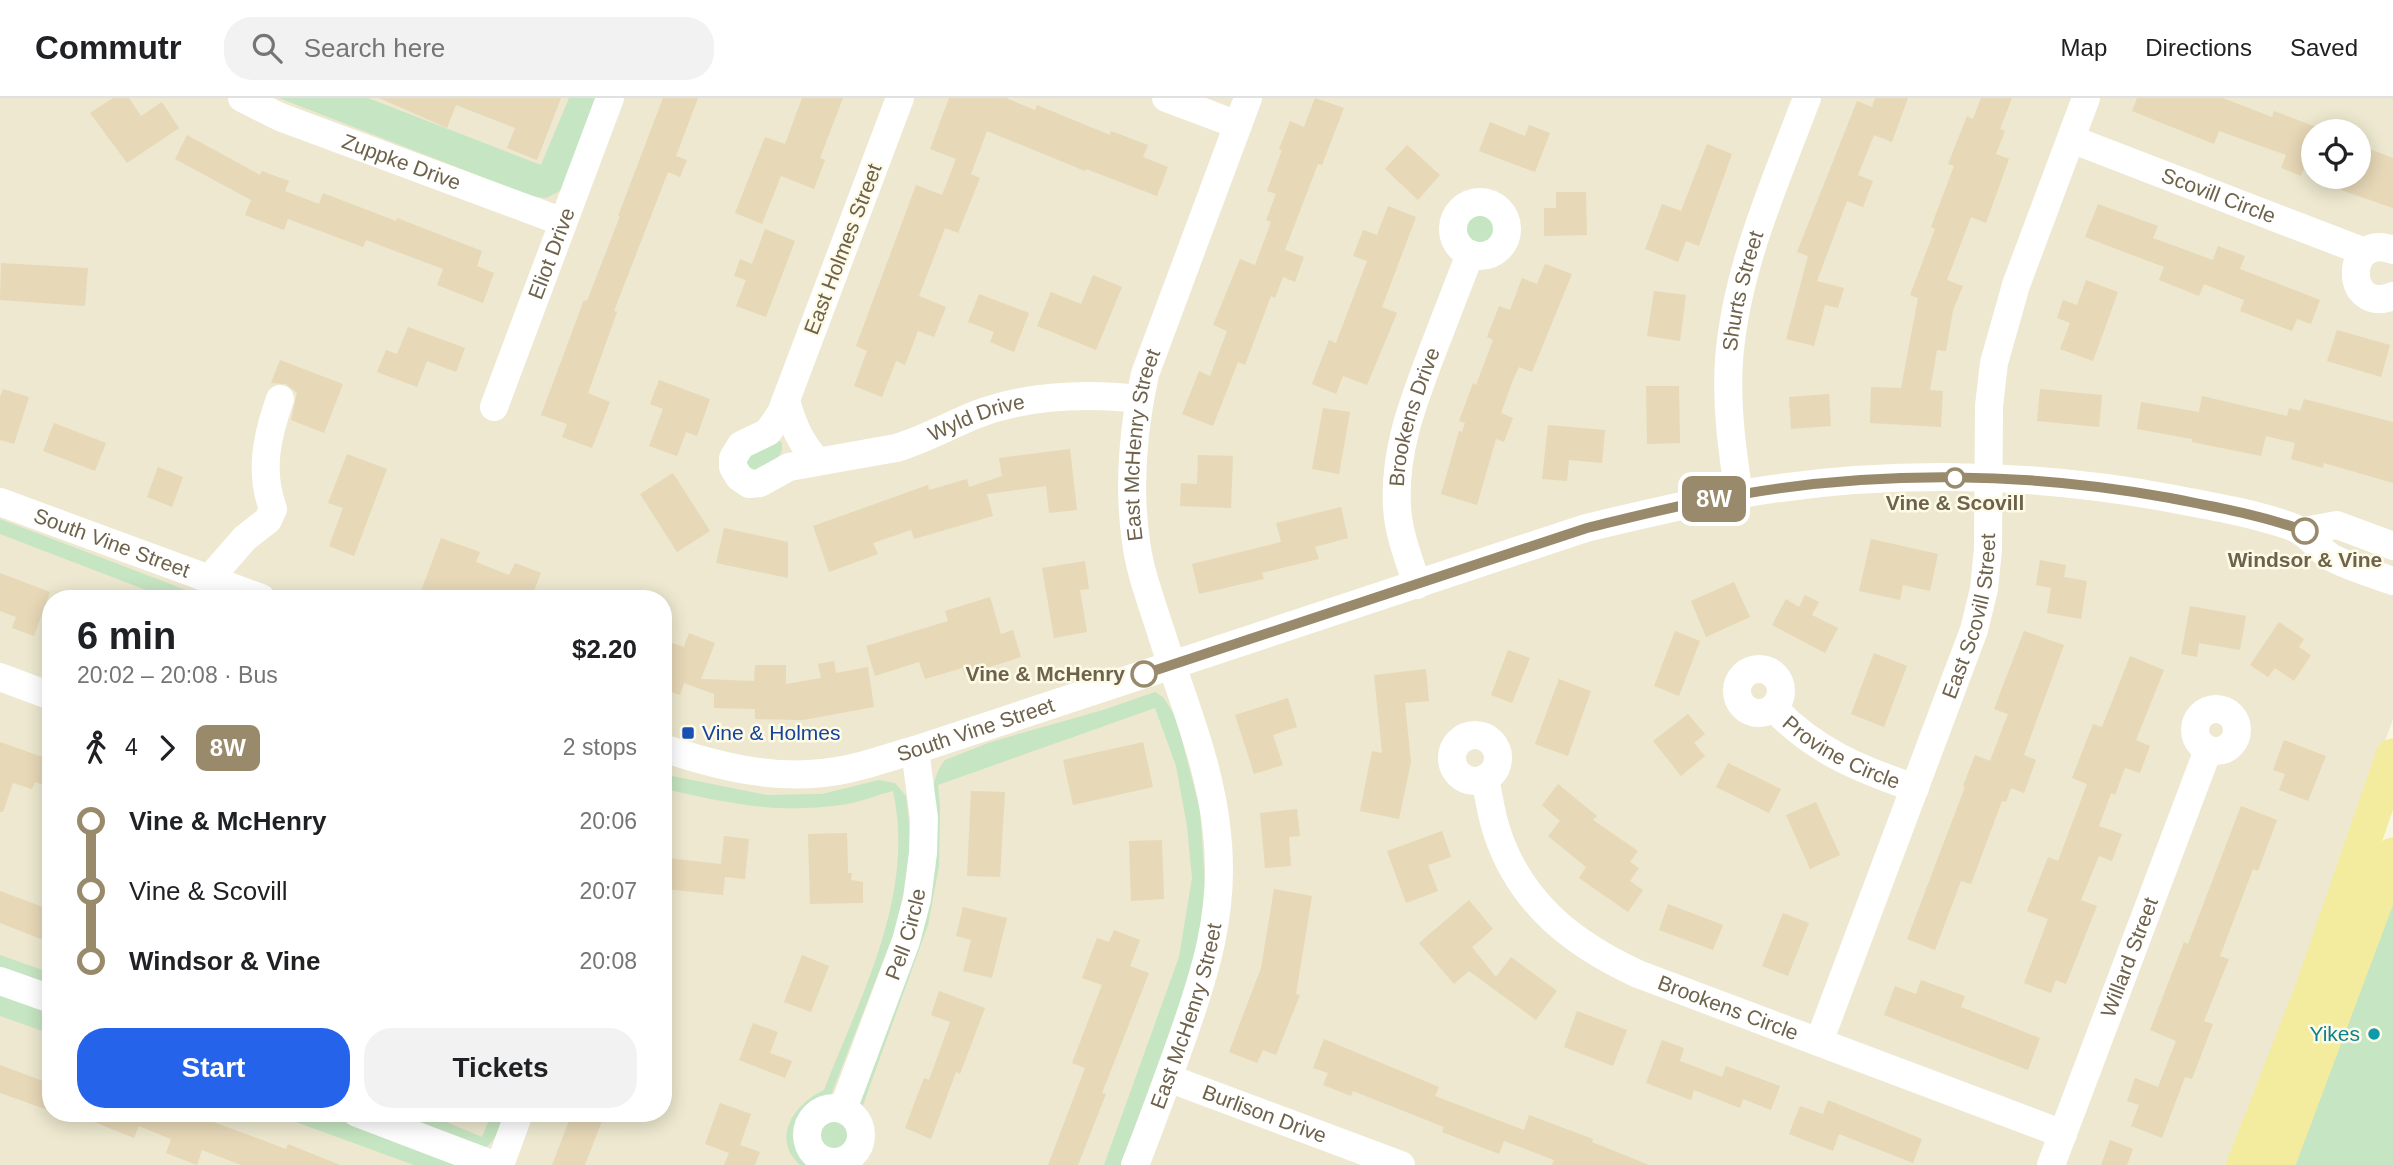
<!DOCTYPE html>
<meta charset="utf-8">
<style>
:root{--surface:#fff;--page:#f2f2f2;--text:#202124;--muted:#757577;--line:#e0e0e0;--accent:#2563eb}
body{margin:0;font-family:Helvetica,sans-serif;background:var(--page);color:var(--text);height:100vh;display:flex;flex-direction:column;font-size:26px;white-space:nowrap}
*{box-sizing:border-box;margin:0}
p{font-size:23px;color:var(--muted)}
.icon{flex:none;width:38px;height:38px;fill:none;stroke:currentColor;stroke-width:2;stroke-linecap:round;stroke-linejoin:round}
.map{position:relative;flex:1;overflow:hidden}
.details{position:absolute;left:42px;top:492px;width:630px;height:532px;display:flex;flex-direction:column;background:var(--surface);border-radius:28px;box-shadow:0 4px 18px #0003}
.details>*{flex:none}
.badge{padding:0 14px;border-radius:10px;font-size:24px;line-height:46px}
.buttons{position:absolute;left:2301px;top:21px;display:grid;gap:14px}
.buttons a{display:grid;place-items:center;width:70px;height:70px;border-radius:50%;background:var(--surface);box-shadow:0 4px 18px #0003;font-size:35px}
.map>.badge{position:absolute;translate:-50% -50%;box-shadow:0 0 0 4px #fff}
.legs{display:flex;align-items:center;gap:10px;height:77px;padding:0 35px;font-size:23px}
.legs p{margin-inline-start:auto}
.headline{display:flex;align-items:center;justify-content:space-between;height:119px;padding:0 35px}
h1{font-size:38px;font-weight:700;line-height:52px}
.button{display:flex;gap:14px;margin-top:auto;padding:14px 35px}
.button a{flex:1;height:80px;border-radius:28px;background:var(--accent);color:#fff;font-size:28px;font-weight:700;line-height:80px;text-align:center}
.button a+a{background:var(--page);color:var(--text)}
ul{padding:0 35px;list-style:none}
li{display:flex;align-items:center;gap:24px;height:70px;font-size:26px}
li i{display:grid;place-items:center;width:10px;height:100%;margin:0 9px;background:currentColor}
li i::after{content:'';width:18px;height:18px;margin:-9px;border:5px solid;border-radius:50%;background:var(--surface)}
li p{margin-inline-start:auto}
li:first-child i{background:linear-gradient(#0000 50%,currentColor 0)}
li:last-child i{background:linear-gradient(currentColor 50%,#0000 0)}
header{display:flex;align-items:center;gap:42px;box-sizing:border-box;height:98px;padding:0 35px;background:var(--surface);border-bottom:2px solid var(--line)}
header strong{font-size:33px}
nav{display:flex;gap:38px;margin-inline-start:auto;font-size:24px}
.search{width:490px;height:63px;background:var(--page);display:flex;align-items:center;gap:18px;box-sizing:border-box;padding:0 24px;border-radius:28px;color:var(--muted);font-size:26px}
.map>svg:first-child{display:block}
</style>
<header>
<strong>Commutr</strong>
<div class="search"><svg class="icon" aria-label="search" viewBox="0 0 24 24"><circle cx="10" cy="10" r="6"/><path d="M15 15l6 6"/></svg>Search here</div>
<nav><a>Map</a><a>Directions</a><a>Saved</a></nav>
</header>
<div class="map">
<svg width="2393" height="1067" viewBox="0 0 2393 1067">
<rect width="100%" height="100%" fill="#f9f7e1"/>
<path fill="#ede8cf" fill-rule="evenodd" d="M0,0H2393V621L2233,1067H0ZM2314,33H2359V79H2314ZM51,500H663V1015H51Z"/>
<g fill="#c6e5c2">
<polygon points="279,0 368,0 541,67 569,0 598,0 562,92 546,100 531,98"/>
<circle cx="1478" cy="129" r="19"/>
<polygon points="775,340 782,345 782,352 772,371 748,376 744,358"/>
<polygon points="0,421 207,500 167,500 0,436"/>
<path d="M1155,594L1163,599L1176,619L1200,712L1205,785L1202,841L1182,903L1121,1067H1104L1179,859L1192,780L1187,728L1176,668L1155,610L938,687L940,709L939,768L928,827L863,1007L869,1023L871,1047L860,1067H852C861,1059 868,1044 867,1031C866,1024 860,1016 858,1010L933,694C934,681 937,673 945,662L991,644L1103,612Z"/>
<path d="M672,678L767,697L822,696L879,682L895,685L906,698L911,743L908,774L896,830L829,1002C802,1016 796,1023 798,1055L808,1064L818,1067H800C770,1040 795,1005 824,992C860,899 916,797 893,693C876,697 859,705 841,707C775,716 728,705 665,691L663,695V682Z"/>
<polygon points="2393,790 2393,1067 2288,1067"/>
<polygon points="0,857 51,875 51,896 0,877"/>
<polygon points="0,894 51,913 51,936 0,918"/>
<polygon points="271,1015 321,1015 458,1067 414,1067"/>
<path d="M370,1015H425L482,1039L492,1015H505C500,1028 496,1044 483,1051Z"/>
<circle cx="831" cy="1040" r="19"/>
</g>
<g fill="#e7d8b7">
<polygon points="113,0 129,0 141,18 162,4 179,30 127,65 90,15"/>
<polygon points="379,0 561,0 537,62 507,50 515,30 456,7 447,30"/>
<polygon points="663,0 698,0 676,58 687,62 680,79 668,74 614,213 617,214 588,295 610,304 592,350 562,339 567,326 541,317 584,202 587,203 620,118 618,118"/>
<polygon points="802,0 843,0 820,60 825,62 814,91 781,78 762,126 735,115 765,39 785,46"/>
<polygon points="949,0 1006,0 1035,12 1037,7 1110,37 1111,33 1148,47 1143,59 1168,69 1157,98 1086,71 1085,73 987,33 971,76 980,80 958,135 945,130 919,198 946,209 934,239 918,233 905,267 896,263 882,299 854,288 867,253 856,248 916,87 942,97 956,61 930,51"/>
<polygon points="1315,0 1344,10 1322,67 1318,66 1285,152 1304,159 1295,184 1283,179 1275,200 1271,198 1245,267 1238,264 1213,328 1182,316 1199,273 1210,278 1227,233 1213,227 1240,161 1255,167 1271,124 1266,122 1276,96 1267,93 1282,52 1279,51 1290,23 1304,29"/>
<polygon points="1875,0 1908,0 1892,44 1874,37 1858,77 1873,83 1863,109 1847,103 1817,183 1844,190 1838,210 1825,207 1814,248 1786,241 1808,158 1797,154 1857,3 1872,9"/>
<polygon points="1981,0 2012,0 2000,31 2005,33 1996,56 2009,61 1986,125 1971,119 1947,182 1963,188 1953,212 1946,253 1937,252 1930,292 1943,293 1941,329 1870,325 1871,289 1901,290 1918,200 1910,197 1935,131 1931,129 1954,68 1948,66 1967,18 1973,21"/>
<polygon points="2137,0 2223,0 2272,19 2274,13 2319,30 2318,33 2314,33 2314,44 2301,78 2281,70 2286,57 2219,33 2214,46 2132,13"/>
<polygon points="1490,24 1525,38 1529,27 1550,35 1535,74 1479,53"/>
<polygon points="187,37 260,77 262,73 289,83 285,93 319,106 323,95 396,123 397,120 482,153 477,168 494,175 483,205 437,187 443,171 366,142 363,149 288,121 284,132 245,117 251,102 175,61"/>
<polygon points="1707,46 1732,56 1699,148 1686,143 1678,164 1645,151 1662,106 1681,113"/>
<polygon points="1407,47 1440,77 1418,102 1385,71"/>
<polygon points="2359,47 2393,60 2393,110 2341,92 2346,79 2359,79"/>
<polygon points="1556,94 1586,94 1587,137 1544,138 1544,110 1556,110"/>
<polygon points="2098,106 2158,128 2153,140 2213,162 2218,148 2245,158 2240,171 2320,202 2311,226 2297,221 2292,233 2240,213 2244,202 2204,186 2199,198 2159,182 2164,169 2085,139"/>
<polygon points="1388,108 1416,119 1382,209 1397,215 1367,287 1343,278 1336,296 1312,286 1329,242 1336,245 1367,163 1353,158 1363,132 1377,137"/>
<polygon points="765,131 795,143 766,219 736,208 746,182 734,178 740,161 752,166"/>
<polygon points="1,165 88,170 85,208 0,202"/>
<polygon points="1545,166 1572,176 1532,274 1519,269 1513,282 1501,315 1513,320 1504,344 1496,341 1477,407 1441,396 1459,333 1462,334 1465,325 1459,323 1473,285 1476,287 1493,242 1487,239 1499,208 1510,212 1522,180 1537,186"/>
<polygon points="1093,177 1122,189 1096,252 1037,228 1051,194 1081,206"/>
<polygon points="2086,182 2118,194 2093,263 2060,251 2070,225 2057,220 2063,202 2077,207"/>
<polygon points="1654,193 1686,197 1680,243 1647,238"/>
<polygon points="979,196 1029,215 1014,254 990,244 994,234 968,224"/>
<polygon points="408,229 465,250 456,274 427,263 417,289 377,274 386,252 397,256"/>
<polygon points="2337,232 2390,247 2381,279 2327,263"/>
<polygon points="280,262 343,286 324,335 291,322 297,295 286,286 271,285"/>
<polygon points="659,282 710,301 697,338 686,334 677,358 649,348 663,311 650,306"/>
<polygon points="1646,288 1679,288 1680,345 1647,346"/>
<polygon points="3,291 29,299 14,346 0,342 0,299"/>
<polygon points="2040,291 2102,297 2099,329 2037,323"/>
<polygon points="1829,296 1831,328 1791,331 1789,299"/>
<polygon points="2202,298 2287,318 2289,310 2300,313 2304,301 2393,324 2393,385 2324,365 2323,370 2291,361 2295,345 2266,338 2261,358 2192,344 2192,341 2137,331 2141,304 2199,314"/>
<polygon points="1323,310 1350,314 1339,376 1312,371"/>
<polygon points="54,325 106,345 95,373 43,353"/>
<polygon points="1548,327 1605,332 1602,365 1569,362 1567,383 1542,381"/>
<polygon points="1070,351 1077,412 1049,415 1046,388 987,396 993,418 914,441 911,432 873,445 878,456 829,474 813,428 928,387 929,392 967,381 969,389 1002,378 999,360"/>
<polygon points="347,356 387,371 354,458 329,448 343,410 328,405"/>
<polygon points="1198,357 1233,358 1231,410 1180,408 1181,385 1197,386"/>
<polygon points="158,369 183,379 172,409 147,399"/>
<polygon points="673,375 710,433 677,454 640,396"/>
<polygon points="1341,409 1348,440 1315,449 1319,461 1262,475 1264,481 1199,496 1192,466 1281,444 1276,425"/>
<polygon points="724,430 788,444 788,480 716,465"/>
<polygon points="441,440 480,454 476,464 509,477 515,465 541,475 531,500 442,500 421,493"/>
<polygon points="1871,441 1938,456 1930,493 1903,487 1900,502 1859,493"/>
<polygon points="2040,462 2066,467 2064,479 2087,483 2081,521 2047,515 2051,490 2036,487"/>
<polygon points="1085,463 1089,491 1080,492 1087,534 1054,540 1042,470"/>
<polygon points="0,475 50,494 34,538 12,530 16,519 0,513"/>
<polygon points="1734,484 1750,519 1706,539 1691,503"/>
<polygon points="1805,497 1819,504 1812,517 1838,530 1825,555 1772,527 1786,501 1799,509"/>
<polygon points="990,499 1001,536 1013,532 1021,559 965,577 962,570 925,581 919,564 875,578 866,548 948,523 945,513"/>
<polygon points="2190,508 2246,518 2240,552 2199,545 2197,559 2181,556"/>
<polygon points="2279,524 2304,541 2299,549 2311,557 2294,583 2275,570 2268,579 2250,567"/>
<polygon points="1675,533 1700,543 1679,598 1654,588"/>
<polygon points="2024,533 2064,547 2024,657 2036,662 2024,695 2011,690 2006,704 2002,703 1971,786 1961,783 1935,852 1907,841 1965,689 1963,688 1975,657 1990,663 2008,616 1994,611"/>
<polygon points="689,535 715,545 701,581 754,583 755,567 786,567 786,586 821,580 818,566 834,563 836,575 868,569 874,609 803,622 755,621 755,611 714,610 714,596 684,585 680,597 663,591 663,542 684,549"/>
<polygon points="1508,552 1530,560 1512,605 1491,597"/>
<polygon points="1874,555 1907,568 1884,629 1851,616"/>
<polygon points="2130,558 2164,572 2136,642 2150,648 2140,675 2125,670 2115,697 2111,695 2099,728 2122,736 2112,763 2099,758 2081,802 2097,808 2066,886 2056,882 2051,895 2024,885 2048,821 2027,813 2048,759 2058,763 2087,686 2072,680 2093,626 2102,629"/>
<polygon points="1426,571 1429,603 1405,605 1411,664 1399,721 1360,713 1372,653 1382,655 1374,577"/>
<polygon points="1559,581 1591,593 1568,658 1535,646"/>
<polygon points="1288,600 1297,629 1273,637 1283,667 1254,676 1235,617"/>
<polygon points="1688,616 1705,636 1694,645 1705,658 1681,678 1653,643"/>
<polygon points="2284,642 2326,658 2308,703 2279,692 2285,676 2273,672"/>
<polygon points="0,644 51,662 51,690 35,684 32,691 13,685 3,714 0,714"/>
<polygon points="1143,644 1153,689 1073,707 1063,662"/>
<polygon points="1728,665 1781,691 1769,715 1716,689"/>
<polygon points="1558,686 1597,718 1593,722 1638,753 1630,764 1639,770 1630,783 1643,792 1628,814 1579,780 1586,769 1548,738 1560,723 1542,707"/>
<polygon points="971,693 1005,694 1000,779 967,778"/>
<polygon points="1816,704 1840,757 1810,771 1786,717"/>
<polygon points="2241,708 2277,722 2258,773 2253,771 2220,858 2229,861 2204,923 2213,926 2192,981 2185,979 2162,1040 2131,1028 2139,1007 2127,1003 2135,980 2158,989 2176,943 2150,932 2184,844 2188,846"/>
<polygon points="1297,711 1300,738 1289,739 1291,768 1265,770 1260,715"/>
<polygon points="1442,733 1451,759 1428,767 1438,793 1406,805 1387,753"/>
<polygon points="847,735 848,775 852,775 851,782 863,784 863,805 810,806 808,736"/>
<polygon points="724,738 749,741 745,781 725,779 723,797 664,791 668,760 721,766"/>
<polygon points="1162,742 1164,801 1131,803 1129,743"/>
<polygon points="1274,791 1312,798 1296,896 1300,897 1276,957 1263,952 1257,965 1229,954 1261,870"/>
<polygon points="0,793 51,812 51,845 0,825"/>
<polygon points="1469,802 1493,831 1472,849 1496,879 1511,859 1557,893 1536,922 1469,873 1454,886 1419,845"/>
<polygon points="1668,806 1723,827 1713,852 1659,832"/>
<polygon points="963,809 1007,820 992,880 963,873 971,842 956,838"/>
<polygon points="1783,815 1809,825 1788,878 1762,868"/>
<polygon points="1114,832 1140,842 1130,868 1149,875 1102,995 1106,996 1078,1067 1048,1067 1085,970 1072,965 1102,887 1082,880 1097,840 1109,844"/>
<polygon points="802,857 829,868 811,914 784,904"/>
<polygon points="1921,882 1965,898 1961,909 2040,940 2028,972 1884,917 1895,888 1916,896"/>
<polygon points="939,893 985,910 960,976 956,974 931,1041 905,1030 924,980 929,982 950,924 931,917"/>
<polygon points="1577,913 1627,932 1613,968 1564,949"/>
<polygon points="753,925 778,934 770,955 792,963 785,980 739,962"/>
<polygon points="1324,941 1439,989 1435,998 1524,1032 1529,1017 1593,1041 1592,1044 1649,1067 1552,1067 1554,1062 1504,1043 1499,1056 1442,1034 1444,1029 1353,993 1351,998 1323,987 1328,975 1313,970"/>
<polygon points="1662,942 1684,950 1680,963 1722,979 1726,968 1780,988 1771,1012 1743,1001 1740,1010 1694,992 1691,1002 1646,985"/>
<polygon points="0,967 51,986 51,1013 0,995"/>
<polygon points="1828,1002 1922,1041 1913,1065 1839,1036 1833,1053 1789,1036 1800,1008 1823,1016"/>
<polygon points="720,1005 751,1016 740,1047 760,1054 755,1067 724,1067 729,1055 705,1046"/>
<polygon points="72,1015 189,1015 286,1051 288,1046 340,1067 241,1067 202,1052 197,1067 166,1055 171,1041 139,1028 134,1040"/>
<polygon points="572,1015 605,1015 585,1067 552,1067"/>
<polygon points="2110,1042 2133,1051 2127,1067 2101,1067"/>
</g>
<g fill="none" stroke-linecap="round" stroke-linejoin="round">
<g stroke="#fff" stroke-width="28">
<path id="s1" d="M242,0L280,19L563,124"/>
<path id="s2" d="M900,0L781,315L768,334L741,347L733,360V369L739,379L749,386L760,385L789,369L896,350C923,342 948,328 975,317C1027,297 1085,295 1140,301"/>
<polyline points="1166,0 1238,27"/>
<path id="s3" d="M2071,41L2365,154"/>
<circle cx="1480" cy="131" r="27"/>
<path d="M2393,152C2343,133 2344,218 2393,198"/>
<path d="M786,303C793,327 800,344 817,363"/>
<path id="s4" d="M494,309L610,0"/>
<path id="s5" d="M1739,396C1732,352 1726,308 1729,262C1736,170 1775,85 1807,0"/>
<path id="s6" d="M0,404L261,500"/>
<polyline points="2304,433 2337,427 2393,448"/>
<path d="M209,481L245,440L268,422L273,411C259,373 267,338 280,301"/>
<path id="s7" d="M1417,487C1409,461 1398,435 1397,408C1394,354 1412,307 1431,257C1444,223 1457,190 1470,156"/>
<circle cx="1759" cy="593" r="22"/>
<polyline points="0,579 51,598"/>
<path id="s8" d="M1774,610C1813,652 1861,672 1915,690"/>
<circle cx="2216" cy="632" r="21"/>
<circle cx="1475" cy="660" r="23"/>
<path id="s9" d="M663,650C723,670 784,685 848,671C870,666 893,658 915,652L1586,430C1636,418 1686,406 1736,397C1880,371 2031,374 2174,401C2212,408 2251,415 2287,427C2309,434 2313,446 2329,458C2343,467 2376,477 2393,483"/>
<path id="s10" d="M1485,681C1489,698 1491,717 1497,734C1520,805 1573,846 1638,876L2063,1036"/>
<polyline points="0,883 51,901"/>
<path id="s11" d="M1819,944L1974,532L1984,491L1988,451L1989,308L1994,265L2016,187L2086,0"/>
<path id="s12" d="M1168,980L1401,1067"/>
<circle cx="834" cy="1037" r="27"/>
<path id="s13" d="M843,1011L906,843L917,801L923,755L924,720L915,652"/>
<polyline points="357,1015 494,1067"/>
<polyline points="500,1067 519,1015"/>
<path id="s14" d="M1135,1067C1150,1029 1164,991 1178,952C1204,880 1226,814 1217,735C1210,664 1181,599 1160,531C1151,503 1140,474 1136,444C1128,388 1133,331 1145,276L1248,0"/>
<path id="s15" d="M2051,1067L2208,652"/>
</g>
<g stroke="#f3ec9f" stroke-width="35">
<polyline points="2244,1067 2311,896 2393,658"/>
<polyline points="2277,1067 2393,757"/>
</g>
</g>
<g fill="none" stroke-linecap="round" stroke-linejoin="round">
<g stroke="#fff" stroke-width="16">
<path id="line-1" d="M1144,576L1587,430C1636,418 1686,405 1737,397C1879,372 2029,374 2170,400C2215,409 2262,417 2305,433"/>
</g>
<use href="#line-1" stroke="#998a6b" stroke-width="10"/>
</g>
<g fill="#fff" stroke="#998a6b" stroke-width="3.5">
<circle cx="1955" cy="380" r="9"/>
<circle cx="2305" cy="433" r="12"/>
<circle cx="1144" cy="576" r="12"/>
</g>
<rect fill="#1a4fb4" stroke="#fdfbe7" stroke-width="2.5" x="681" y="628" width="14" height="14" rx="3.5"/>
<circle fill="#0f9aa8" stroke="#fdfbe7" stroke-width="2.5" cx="2374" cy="936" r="7"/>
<g text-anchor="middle" stroke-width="5" stroke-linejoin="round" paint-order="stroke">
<g font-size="21" fill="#6e624b" stroke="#fdfbe7">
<text dy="7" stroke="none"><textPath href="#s1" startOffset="172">Zuppke Drive</textPath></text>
<text dy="7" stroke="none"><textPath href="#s3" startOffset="158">Scovill Circle</textPath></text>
<text transform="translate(843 151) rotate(-69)" y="7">East Holmes Street</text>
<text dy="7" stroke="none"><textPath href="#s4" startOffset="164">Eliot Drive</textPath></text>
<text dy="7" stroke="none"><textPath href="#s5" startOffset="205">Shurts Street</textPath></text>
<text dy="7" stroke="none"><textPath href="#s7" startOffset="173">Brookens Drive</textPath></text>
<text dy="7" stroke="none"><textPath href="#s2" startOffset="677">Wyld Drive</textPath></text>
<text dy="7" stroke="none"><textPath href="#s14" startOffset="746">East McHenry Street</textPath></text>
<text dy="7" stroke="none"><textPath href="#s6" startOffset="119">South Vine Street</textPath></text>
<text dy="7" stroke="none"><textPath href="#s11" startOffset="453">East Scovill Street</textPath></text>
<text dy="7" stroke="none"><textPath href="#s9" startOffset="322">South Vine Street</textPath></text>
<text dy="7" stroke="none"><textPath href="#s8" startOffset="82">Provine Circle</textPath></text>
<text dy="7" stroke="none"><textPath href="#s13" startOffset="186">Pell Circle</textPath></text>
<text dy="7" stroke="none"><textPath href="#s15" startOffset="222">Willard Street</textPath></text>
<text dy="7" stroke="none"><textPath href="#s10" startOffset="357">Brookens Circle</textPath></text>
<text dy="7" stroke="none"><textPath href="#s14" startOffset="158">East McHenry Street</textPath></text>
<text dy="7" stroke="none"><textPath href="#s12" startOffset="103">Burlison Drive</textPath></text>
</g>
<g font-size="21" font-weight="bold" fill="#6e624b" stroke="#fdfbe7">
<text x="1955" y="412">Vine &amp; Scovill</text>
<text x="2305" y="469">Windsor &amp; Vine</text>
<text x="1125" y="583" text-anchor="end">Vine &amp; McHenry</text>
</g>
<g font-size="21" fill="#164399" stroke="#fdfbe7" text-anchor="start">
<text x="702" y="642">Vine &amp; Holmes</text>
</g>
<g font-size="21" fill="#0d838f" stroke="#fdfbe7" text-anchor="end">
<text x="2360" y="943">Yikes</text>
</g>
</g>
</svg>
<div class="buttons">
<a><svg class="icon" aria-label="locate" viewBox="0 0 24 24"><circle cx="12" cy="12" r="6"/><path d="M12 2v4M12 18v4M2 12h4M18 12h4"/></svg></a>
</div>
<b class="badge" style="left:1714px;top:401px;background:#998a6b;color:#fff">8W</b>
<section class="details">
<div class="headline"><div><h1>6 min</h1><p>20:02 – 20:08 · Bus</p></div><b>$2.20</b></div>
<div class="legs"><svg class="icon" aria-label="walk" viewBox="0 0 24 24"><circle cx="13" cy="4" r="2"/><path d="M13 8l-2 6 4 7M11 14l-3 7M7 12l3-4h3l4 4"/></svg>4<svg class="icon" aria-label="forward" viewBox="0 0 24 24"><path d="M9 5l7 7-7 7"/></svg><b class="badge" style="background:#998a6b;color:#fff">8W</b><p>2 stops</p></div>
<ul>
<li><i style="color:#998a6b"></i><b>Vine &amp; McHenry</b><p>20:06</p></li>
<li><i style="color:#998a6b"></i><span>Vine &amp; Scovill</span><p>20:07</p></li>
<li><i style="color:#998a6b"></i><b>Windsor &amp; Vine</b><p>20:08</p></li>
</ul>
<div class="button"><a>Start</a><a>Tickets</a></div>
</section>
</div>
